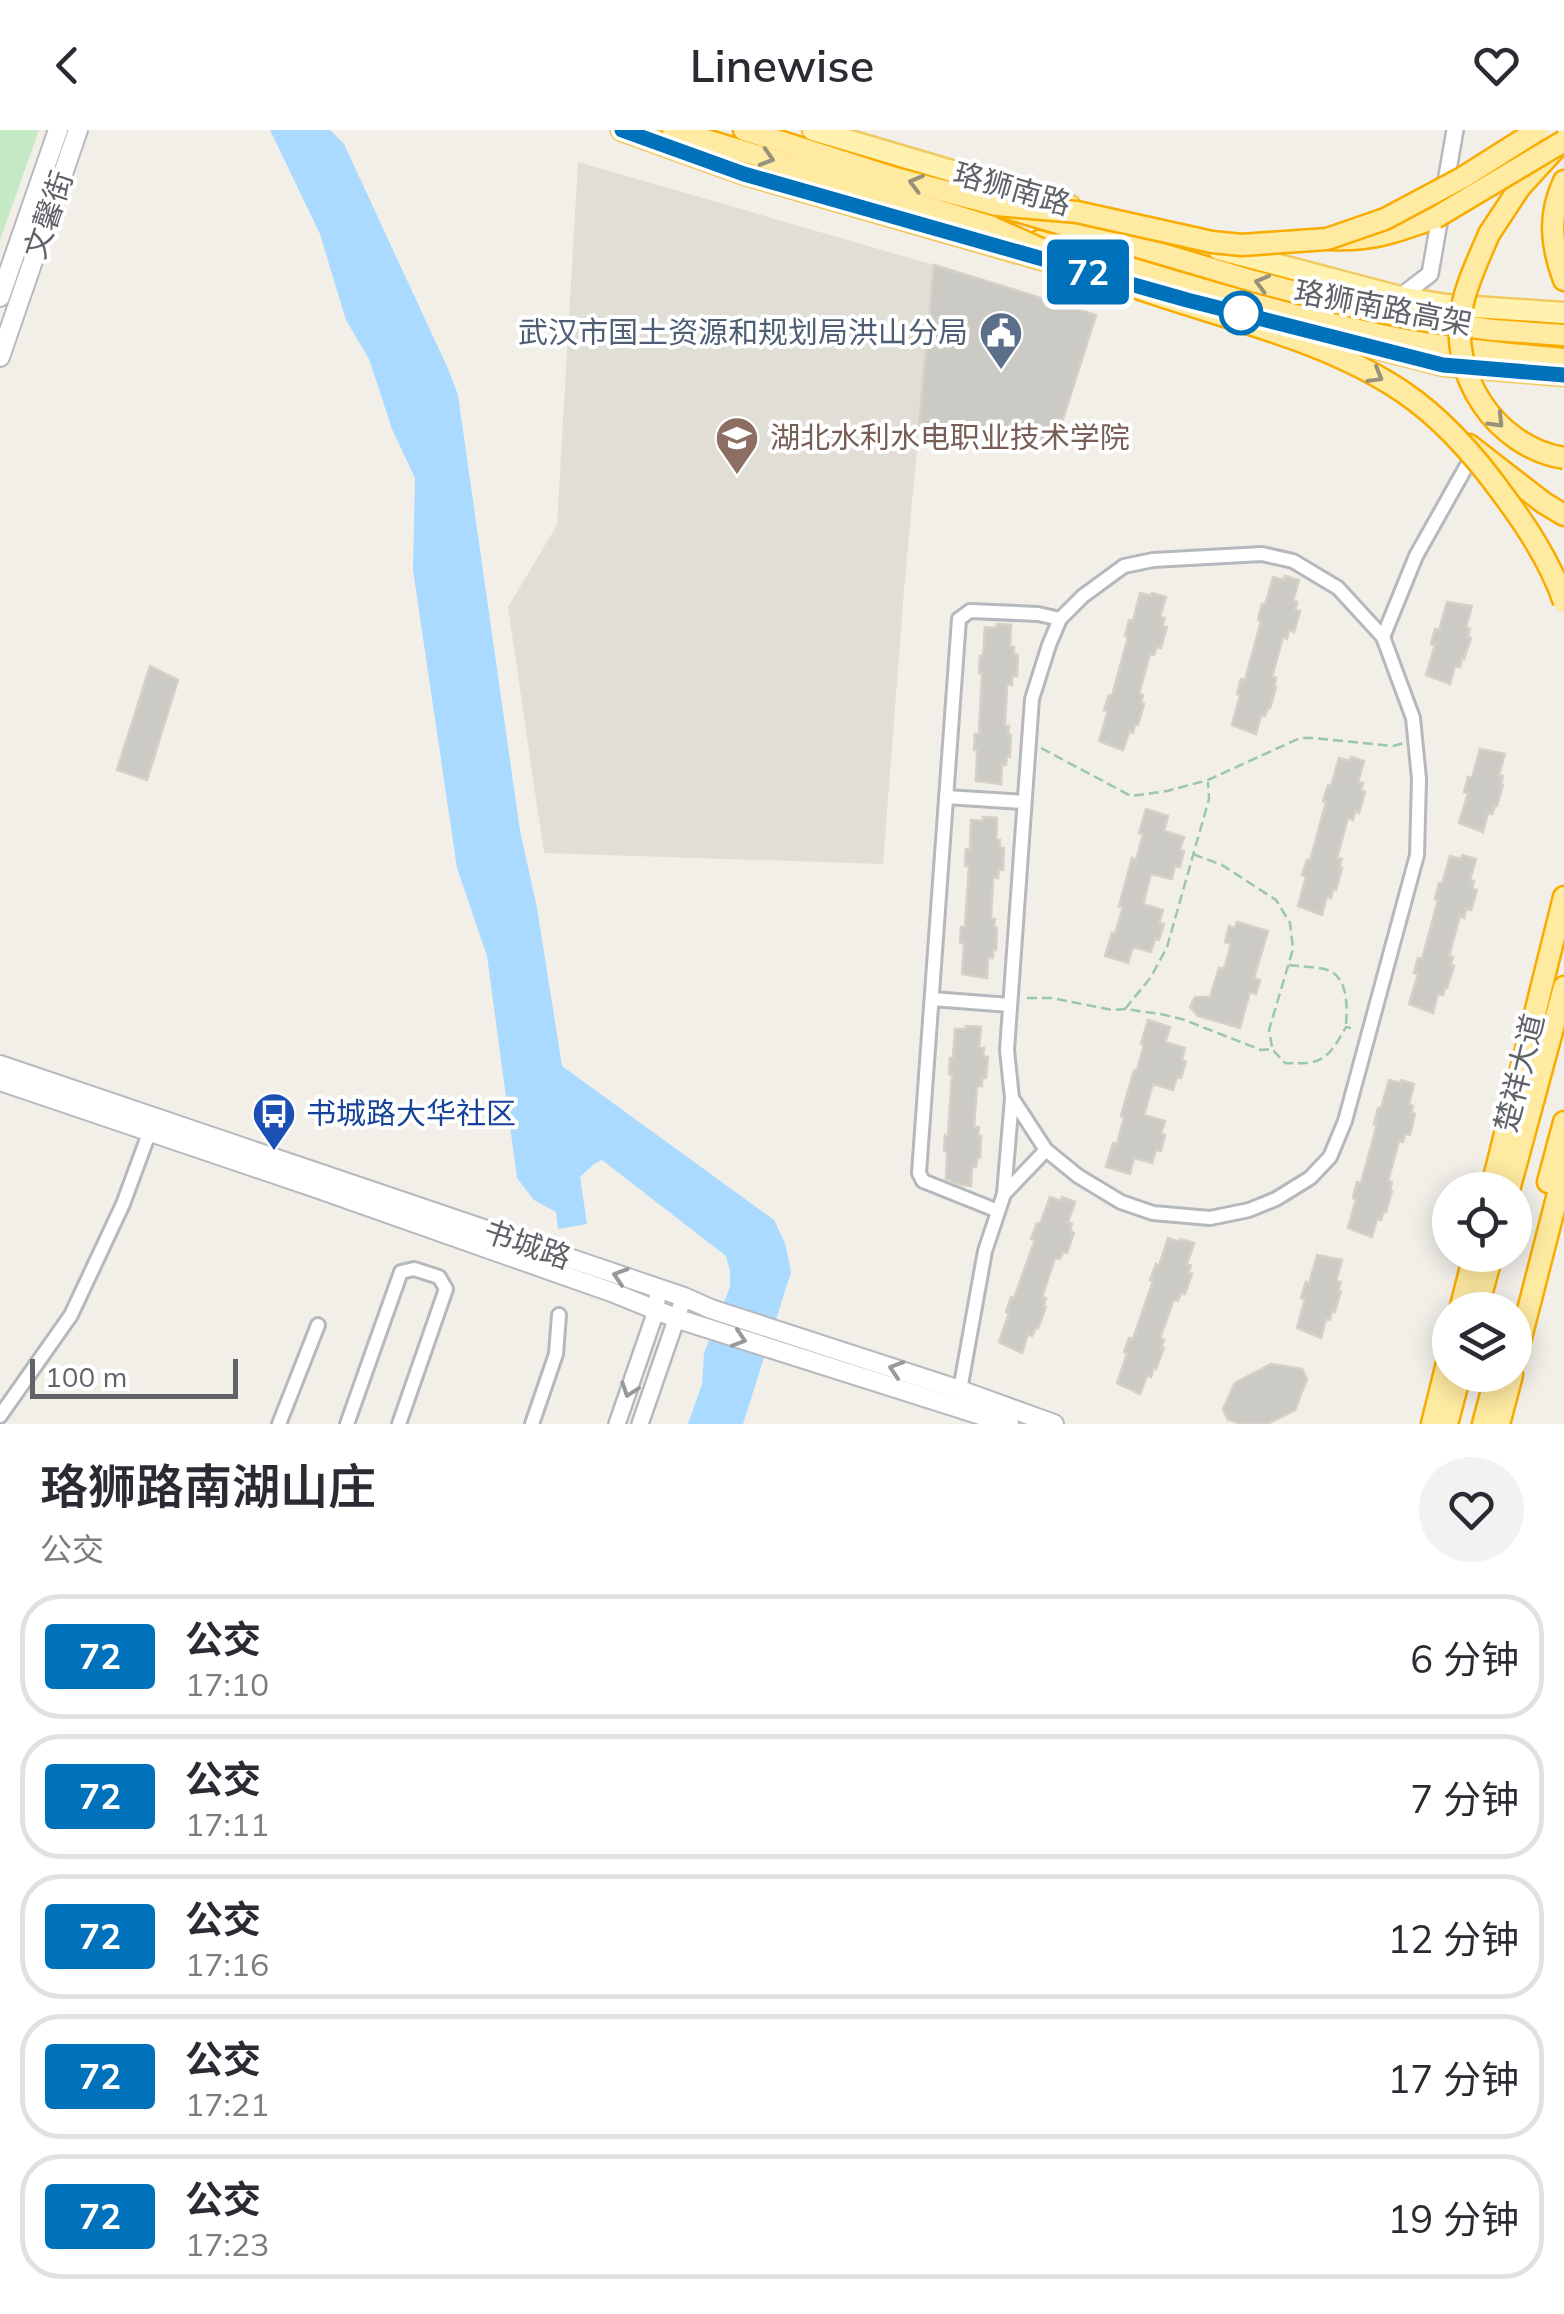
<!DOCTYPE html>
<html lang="zh">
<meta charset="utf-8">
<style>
:root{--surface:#fff;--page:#f2f2f3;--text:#2b2b33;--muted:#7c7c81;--line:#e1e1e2}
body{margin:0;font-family:Mulish,"Noto Sans SC",sans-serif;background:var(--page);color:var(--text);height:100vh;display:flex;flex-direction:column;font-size:38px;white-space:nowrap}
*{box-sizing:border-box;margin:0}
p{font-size:32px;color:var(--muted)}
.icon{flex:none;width:55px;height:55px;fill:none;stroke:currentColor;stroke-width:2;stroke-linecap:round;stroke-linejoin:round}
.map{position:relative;height:1294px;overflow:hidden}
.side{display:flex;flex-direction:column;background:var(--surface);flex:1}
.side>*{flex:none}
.badge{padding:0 20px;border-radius:8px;font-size:35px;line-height:65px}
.tools{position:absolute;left:1432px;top:1042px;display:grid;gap:20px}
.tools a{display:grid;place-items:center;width:100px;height:100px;border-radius:50%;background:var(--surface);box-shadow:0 5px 25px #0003;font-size:50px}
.scale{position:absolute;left:30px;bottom:25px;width:208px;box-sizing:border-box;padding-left:10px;border:5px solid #5f6368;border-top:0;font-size:28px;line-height:35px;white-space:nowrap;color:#5f6368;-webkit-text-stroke:8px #fff;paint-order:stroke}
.map>.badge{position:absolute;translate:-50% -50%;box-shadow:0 0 0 5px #fff}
.round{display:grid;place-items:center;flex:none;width:105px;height:105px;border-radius:52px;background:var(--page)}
.head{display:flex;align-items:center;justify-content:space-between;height:170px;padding:0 40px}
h1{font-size:48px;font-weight:600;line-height:75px}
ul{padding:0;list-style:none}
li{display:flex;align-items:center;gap:30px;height:125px;margin:0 20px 15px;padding:0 20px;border:5px solid var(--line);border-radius:40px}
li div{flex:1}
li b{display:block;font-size:38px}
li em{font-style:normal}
li .badge{min-width:110px;font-weight:700;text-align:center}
header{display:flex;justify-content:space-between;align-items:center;height:130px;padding:0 40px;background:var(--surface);font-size:45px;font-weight:600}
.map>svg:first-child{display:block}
</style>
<header><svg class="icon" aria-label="back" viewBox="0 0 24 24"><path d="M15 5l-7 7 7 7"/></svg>Linewise<svg class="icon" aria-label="heart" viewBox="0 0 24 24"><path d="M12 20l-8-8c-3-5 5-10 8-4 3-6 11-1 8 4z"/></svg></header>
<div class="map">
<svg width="1564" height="1294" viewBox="0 0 1564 1294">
<rect width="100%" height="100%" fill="#f1efe8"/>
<polygon fill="#e1ded6" points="578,32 934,135 905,448 883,734 544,723 508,477 557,395"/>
<polygon fill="#c5e8c5" points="0,0 39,0 0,110"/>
<polygon fill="#aadaff" points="270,0 330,0 344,14 449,241 458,265 520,701 537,778 562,936 774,1090 785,1113 791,1142 743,1294 688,1294 702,1254 704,1223 730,1157 730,1141 726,1126 602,1030 594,1034 580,1047 587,1094 558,1099 556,1082 534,1070 517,1048 487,826 457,738 413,440 415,348 392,299 369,229 346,190 320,104"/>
<g fill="#cccac5" stroke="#d6d1c6" stroke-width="2.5">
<polygon points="934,135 1096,185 1056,311 919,296"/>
<polygon points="1285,446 1299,450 1293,471 1297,472 1295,480 1300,481 1294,502 1289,500 1287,509 1283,507 1272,547 1276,548 1274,557 1276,557 1270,578 1268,578 1265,586 1261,585 1256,604 1232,595 1240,565 1237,564 1241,549 1245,550 1261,491 1258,490 1262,474 1265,475 1273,447 1284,450"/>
<polygon points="1140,463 1151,466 1152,463 1166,467 1160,487 1165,488 1162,496 1167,497 1161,518 1157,517 1154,525 1150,524 1139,564 1143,565 1141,573 1144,574 1138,595 1135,594 1133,603 1129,602 1123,620 1099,611 1108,581 1104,580 1109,565 1112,566 1128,507 1125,506 1129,490 1133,491"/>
<polygon points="1447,472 1472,476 1466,497 1470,499 1468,507 1471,508 1464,529 1462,528 1460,537 1455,536 1450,554 1426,545 1435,515 1431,514 1435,499 1439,500"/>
<polygon points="997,494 1011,495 1010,517 1014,517 1014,525 1018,525 1017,546 1012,546 1012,555 1007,554 1005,596 1009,596 1008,604 1011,605 1010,627 1007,626 1006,635 1002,635 1001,654 976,651 977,620 974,620 975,604 979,604 982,543 979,543 980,526 983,526 985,497 996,498"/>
<polygon points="150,536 178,550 147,650 117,640"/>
<polygon points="1480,619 1505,624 1499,645 1503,646 1501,654 1503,655 1497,676 1495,676 1492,684 1488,683 1483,702 1459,693 1468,663 1464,662 1468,647 1472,648"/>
<polygon points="1351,627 1364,631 1358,652 1363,653 1361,661 1365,662 1359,683 1355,681 1353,690 1348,688 1337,728 1342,729 1339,738 1342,738 1336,760 1333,759 1331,768 1327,766 1322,785 1298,776 1306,746 1302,745 1307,730 1310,731 1326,672 1323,671 1328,655 1331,656 1339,628 1350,631"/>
<polygon points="1146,679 1168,686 1164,701 1184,707 1180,720 1184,721 1180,737 1175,736 1172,749 1151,744 1143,774 1163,780 1159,793 1164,794 1159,810 1155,809 1151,822 1133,817 1128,833 1105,826 1112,803 1115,804 1123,777 1119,776 1132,728 1136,730 1143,704 1139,703"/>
<polygon points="983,687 997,688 996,710 1000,710 1000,718 1004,718 1003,740 999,739 998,748 993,747 991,789 995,789 994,797 997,798 996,820 993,819 993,828 988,828 987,848 962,844 964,813 960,813 961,797 965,797 969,736 965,736 966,719 970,719 971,690 983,691"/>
<polygon points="1462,725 1476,729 1470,750 1474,751 1472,759 1477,760 1471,780 1466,779 1464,788 1460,786 1449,826 1453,827 1451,835 1454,836 1447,858 1445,857 1443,865 1438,864 1433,883 1409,874 1418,844 1414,843 1418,828 1422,829 1438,770 1435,769 1439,753 1442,754 1450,726 1461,729"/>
<polygon points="1237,792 1268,801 1254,848 1260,850 1256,864 1250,862 1240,898 1198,886 1190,877 1195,867 1210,867 1219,838 1224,839 1231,814 1225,812 1229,796 1235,798"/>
<polygon points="1148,890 1170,897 1165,912 1185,918 1182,930 1186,932 1181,948 1177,947 1173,960 1153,954 1144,985 1165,991 1161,1004 1165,1005 1161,1021 1156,1020 1152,1033 1134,1028 1130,1044 1106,1037 1113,1013 1117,1014 1124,987 1121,986 1134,940 1137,940 1144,915 1141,914"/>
<polygon points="966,896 981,897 979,918 984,918 983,926 988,927 986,948 982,948 982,956 977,956 974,997 979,997 978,1006 981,1006 980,1028 977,1028 976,1037 972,1037 971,1056 961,1055 946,1049 947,1021 944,1021 945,1005 948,1005 952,945 949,944 950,928 953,928 955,899 966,899"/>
<polygon points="1389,950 1400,953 1401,950 1414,954 1409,974 1413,976 1411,983 1415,984 1410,1005 1405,1004 1403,1012 1399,1011 1388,1051 1392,1052 1390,1060 1392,1061 1386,1082 1384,1081 1381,1090 1377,1089 1372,1107 1348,1098 1356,1069 1353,1068 1357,1052 1361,1053 1377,994 1374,994 1378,978 1381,978"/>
<polygon points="1050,1067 1061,1071 1062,1067 1075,1072 1068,1092 1072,1094 1070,1101 1074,1103 1067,1123 1063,1122 1060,1129 1055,1128 1042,1167 1046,1168 1043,1176 1046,1177 1038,1198 1036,1197 1032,1206 1028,1204 1022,1223 999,1212 1009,1183 1006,1182 1011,1167 1014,1168 1035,1110 1031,1109 1037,1093 1040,1094"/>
<polygon points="1168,1108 1179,1112 1180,1109 1194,1113 1187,1134 1191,1135 1188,1143 1192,1144 1185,1164 1181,1163 1178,1171 1174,1169 1160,1208 1164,1210 1161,1218 1164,1218 1156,1239 1154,1238 1151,1247 1147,1245 1140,1264 1117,1253 1127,1224 1124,1222 1129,1208 1133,1209 1153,1151 1150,1150 1156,1134 1159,1136"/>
<polygon points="1317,1125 1342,1130 1336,1151 1341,1152 1338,1160 1341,1161 1335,1182 1332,1181 1330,1190 1326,1189 1321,1208 1297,1198 1305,1169 1301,1168 1306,1152 1309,1154"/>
<polygon points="1271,1234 1302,1239 1307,1249 1295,1280 1267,1294 1242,1294 1228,1290 1223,1279 1235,1253"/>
</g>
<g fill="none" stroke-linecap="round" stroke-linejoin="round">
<g stroke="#b5b8bc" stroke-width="18">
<g id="minor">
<polyline points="1383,507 1416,426 1466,337"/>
<polyline points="946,667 1024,672"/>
<polyline points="932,869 1010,875"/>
<polyline points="1004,1064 1046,1020"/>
<polyline points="998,1081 923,1051 919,1043 959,489 970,481 1038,484 1060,489"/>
<polyline points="960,1260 985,1121 1004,1064 1012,968 1007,920 1032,569 1049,515 1060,489 1083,466 1124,436 1153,430 1262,424 1293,431 1338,458 1383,507 1413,588 1419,649 1417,725 1345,991 1330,1027 1310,1048 1276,1069 1249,1080 1210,1088 1153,1083 1121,1072 1078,1046 1046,1020 1012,968"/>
<polyline points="0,1286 71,1185 123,1074 151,998"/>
<polyline points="279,1294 318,1195"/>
<polyline points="347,1294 401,1142 414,1139 439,1147 446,1159 399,1294"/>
<polyline points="532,1294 556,1224 559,1185"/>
</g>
</g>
<g stroke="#b5b8bc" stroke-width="20">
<g id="tertiary">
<polyline points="1400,167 1430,144 1455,0"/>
<polyline points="617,1294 656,1181 658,1159"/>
<polyline points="640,1294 684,1167"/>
</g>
</g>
<g stroke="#b6babf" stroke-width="22">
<g id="secondary">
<polyline points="0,167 58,0"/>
<polyline points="0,227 78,0"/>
<polyline points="0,935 684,1167 711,1179 960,1260 1054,1294"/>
<polyline points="0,951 316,1058 614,1163 678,1189 1009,1294"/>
</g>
</g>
<g stroke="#f2c960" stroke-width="25">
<g id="primary">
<polyline points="622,0 745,44 1055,133"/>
<polyline points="813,0 1070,76"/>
<polyline points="1218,119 1400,167 1446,175 1564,183"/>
<polyline points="1252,186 1443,235 1564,245"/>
</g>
</g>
<g stroke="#f9ab00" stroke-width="25">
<g id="trunk">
<polyline points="673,0 1006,101"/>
<polyline points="744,0 895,48 997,75 1253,151 1349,176 1426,191 1493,200 1564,205"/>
<path d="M1564,51C1548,85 1551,115 1564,150"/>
<polyline points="1489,104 1520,57 1554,20"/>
<path d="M1330,109C1373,111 1395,102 1435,88"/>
<path d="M1039,111C1152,144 1265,181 1381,205C1441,218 1503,223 1564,229"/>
<polyline points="1469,315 1544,373 1564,385"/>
<polyline points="1548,1052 1564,992"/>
<polyline points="1491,1060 1564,767"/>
<polyline points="1509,1060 1564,857"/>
<polyline points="1460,1180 1474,1125"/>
<polyline points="1477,1180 1492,1125"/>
<polyline points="1515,1231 1564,1040"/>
<polyline points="1432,1294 1450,1221"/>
<polyline points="1447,1294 1460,1245"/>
<polyline points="1483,1294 1496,1245"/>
<polyline points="1499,1294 1512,1245"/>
</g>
</g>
<g stroke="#9cc7a9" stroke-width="2.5" stroke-dasharray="10 5" stroke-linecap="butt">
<polyline points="1041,618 1131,666 1167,661 1208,650 1300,608 1314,608 1393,616 1404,613"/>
<polyline points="1193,724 1222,735 1276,770 1290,793 1293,819 1269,900 1272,917"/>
<path d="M1289,835C1301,837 1319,836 1330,841C1349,850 1347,879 1346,895"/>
<path d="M1027,868H1052L1112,880L1125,879L1160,884L1182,889L1261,920L1272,919L1285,933C1323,935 1328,929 1346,897L1356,899"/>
<polyline points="1125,879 1151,847 1167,817 1209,669 1208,652"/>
</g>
<use href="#minor" stroke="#fff" stroke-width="12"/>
<use href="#tertiary" stroke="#fff" stroke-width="15"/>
<use href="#secondary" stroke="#fff" stroke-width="18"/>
<use href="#primary" stroke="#fff2af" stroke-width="20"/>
<use href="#trunk" stroke="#feeaa1" stroke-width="20"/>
<g stroke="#f9ab00" stroke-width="25" stroke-linecap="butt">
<g id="trunk-bridge">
<polyline points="997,75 1077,82 1212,112 1242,115 1327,109 1385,89 1462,48 1538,0"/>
<polyline points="1435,88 1564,11"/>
<path d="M992,97C1041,119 1090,142 1140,159C1229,190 1324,209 1403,262C1443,289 1476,327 1504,366C1528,398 1551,433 1564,472"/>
<path d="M1489,104C1479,128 1467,152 1462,177C1448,245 1496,317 1564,328"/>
</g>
</g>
<use href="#trunk-bridge" stroke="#feeaa1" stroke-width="20"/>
</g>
<defs><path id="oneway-chevron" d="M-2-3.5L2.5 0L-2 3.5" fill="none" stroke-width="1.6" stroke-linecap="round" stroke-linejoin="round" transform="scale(2.5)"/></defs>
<g stroke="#97927c">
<use href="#oneway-chevron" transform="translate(767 28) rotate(17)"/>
<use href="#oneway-chevron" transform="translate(916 53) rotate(-165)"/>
<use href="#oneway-chevron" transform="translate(1262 153) rotate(-165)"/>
<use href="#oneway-chevron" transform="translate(1376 246) rotate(30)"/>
<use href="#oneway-chevron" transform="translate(1497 291) rotate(46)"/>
</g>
<g stroke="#979a9d">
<use href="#oneway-chevron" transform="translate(620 1146) rotate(-162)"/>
<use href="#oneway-chevron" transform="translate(739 1209) rotate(18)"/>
<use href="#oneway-chevron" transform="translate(896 1239) rotate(-162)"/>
<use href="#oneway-chevron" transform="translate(629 1260) rotate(109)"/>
</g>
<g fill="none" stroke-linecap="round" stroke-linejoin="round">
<g stroke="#fff" stroke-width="22">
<polyline id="line" points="622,0 744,44 1187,170 1443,235 1564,245"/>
</g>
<use href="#line" stroke="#0072bc" stroke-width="15"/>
</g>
<defs>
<g id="civic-pin" transform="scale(2.25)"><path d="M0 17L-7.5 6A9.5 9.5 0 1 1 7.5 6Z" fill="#5c6f8a" stroke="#fff"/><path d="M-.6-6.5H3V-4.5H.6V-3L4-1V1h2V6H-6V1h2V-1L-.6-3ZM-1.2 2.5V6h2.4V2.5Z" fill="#fff"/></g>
<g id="university-pin" transform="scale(2.25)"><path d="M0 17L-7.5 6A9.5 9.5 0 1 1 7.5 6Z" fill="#8d6e63" stroke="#fff"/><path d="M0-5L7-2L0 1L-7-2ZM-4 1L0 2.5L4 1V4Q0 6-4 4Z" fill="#fff"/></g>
<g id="bus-pin" transform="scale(2.25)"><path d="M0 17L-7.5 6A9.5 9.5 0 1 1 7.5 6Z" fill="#1a4fb4" stroke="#fff"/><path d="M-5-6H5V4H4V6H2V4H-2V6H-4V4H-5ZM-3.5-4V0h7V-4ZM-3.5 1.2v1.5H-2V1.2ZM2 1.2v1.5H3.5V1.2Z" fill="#fff"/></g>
</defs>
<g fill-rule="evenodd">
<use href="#civic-pin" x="1001" y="203"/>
<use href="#university-pin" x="737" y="308"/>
<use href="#bus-pin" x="274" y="984"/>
</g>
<circle fill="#fff" stroke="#0072bc" stroke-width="5" cx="1241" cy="183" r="20"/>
<g text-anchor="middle" stroke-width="8" stroke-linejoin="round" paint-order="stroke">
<g font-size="30" fill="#5f6368" stroke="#fff">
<text transform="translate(1012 59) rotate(16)" y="10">珞狮南路</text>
<text transform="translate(49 85) rotate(-71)" y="10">文馨街</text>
<text transform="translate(1383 178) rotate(11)" y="10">珞狮南路高架</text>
<text transform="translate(1520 943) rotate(-76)" y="10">楚祥大道</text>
<text transform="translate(527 1115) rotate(19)" y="10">书城路</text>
</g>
<g font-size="30" fill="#4e5e75" stroke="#fff" text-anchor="end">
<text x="968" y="213">武汉市国土资源和规划局洪山分局</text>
</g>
<g font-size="30" fill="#785e54" stroke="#fff" text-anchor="start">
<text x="770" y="318">湖北水利水电职业技术学院</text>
</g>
<g font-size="30" fill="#164399" stroke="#fff" text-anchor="start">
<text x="306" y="994">书城路大华社区</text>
</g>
</g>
</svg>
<div class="tools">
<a><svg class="icon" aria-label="locate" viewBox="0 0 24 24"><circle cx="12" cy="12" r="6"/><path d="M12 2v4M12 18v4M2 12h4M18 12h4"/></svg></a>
<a><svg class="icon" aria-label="layers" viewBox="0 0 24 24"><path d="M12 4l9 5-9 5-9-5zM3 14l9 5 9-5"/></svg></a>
</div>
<div class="scale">100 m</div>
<b class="badge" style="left:1088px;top:142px;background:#0072bc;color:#fff">72</b>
</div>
<section class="side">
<div class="head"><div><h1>珞狮路南湖山庄</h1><p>公交</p></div><a class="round"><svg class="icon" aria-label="heart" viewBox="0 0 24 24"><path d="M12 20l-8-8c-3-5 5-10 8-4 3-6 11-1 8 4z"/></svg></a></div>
<ul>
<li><span class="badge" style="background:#0072bc;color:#fff">72</span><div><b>公交</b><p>17:10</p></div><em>6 分钟</em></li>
<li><span class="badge" style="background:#0072bc;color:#fff">72</span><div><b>公交</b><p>17:11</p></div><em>7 分钟</em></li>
<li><span class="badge" style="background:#0072bc;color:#fff">72</span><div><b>公交</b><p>17:16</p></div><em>12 分钟</em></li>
<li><span class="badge" style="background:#0072bc;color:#fff">72</span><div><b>公交</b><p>17:21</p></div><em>17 分钟</em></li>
<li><span class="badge" style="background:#0072bc;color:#fff">72</span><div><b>公交</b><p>17:23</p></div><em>19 分钟</em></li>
</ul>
</section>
